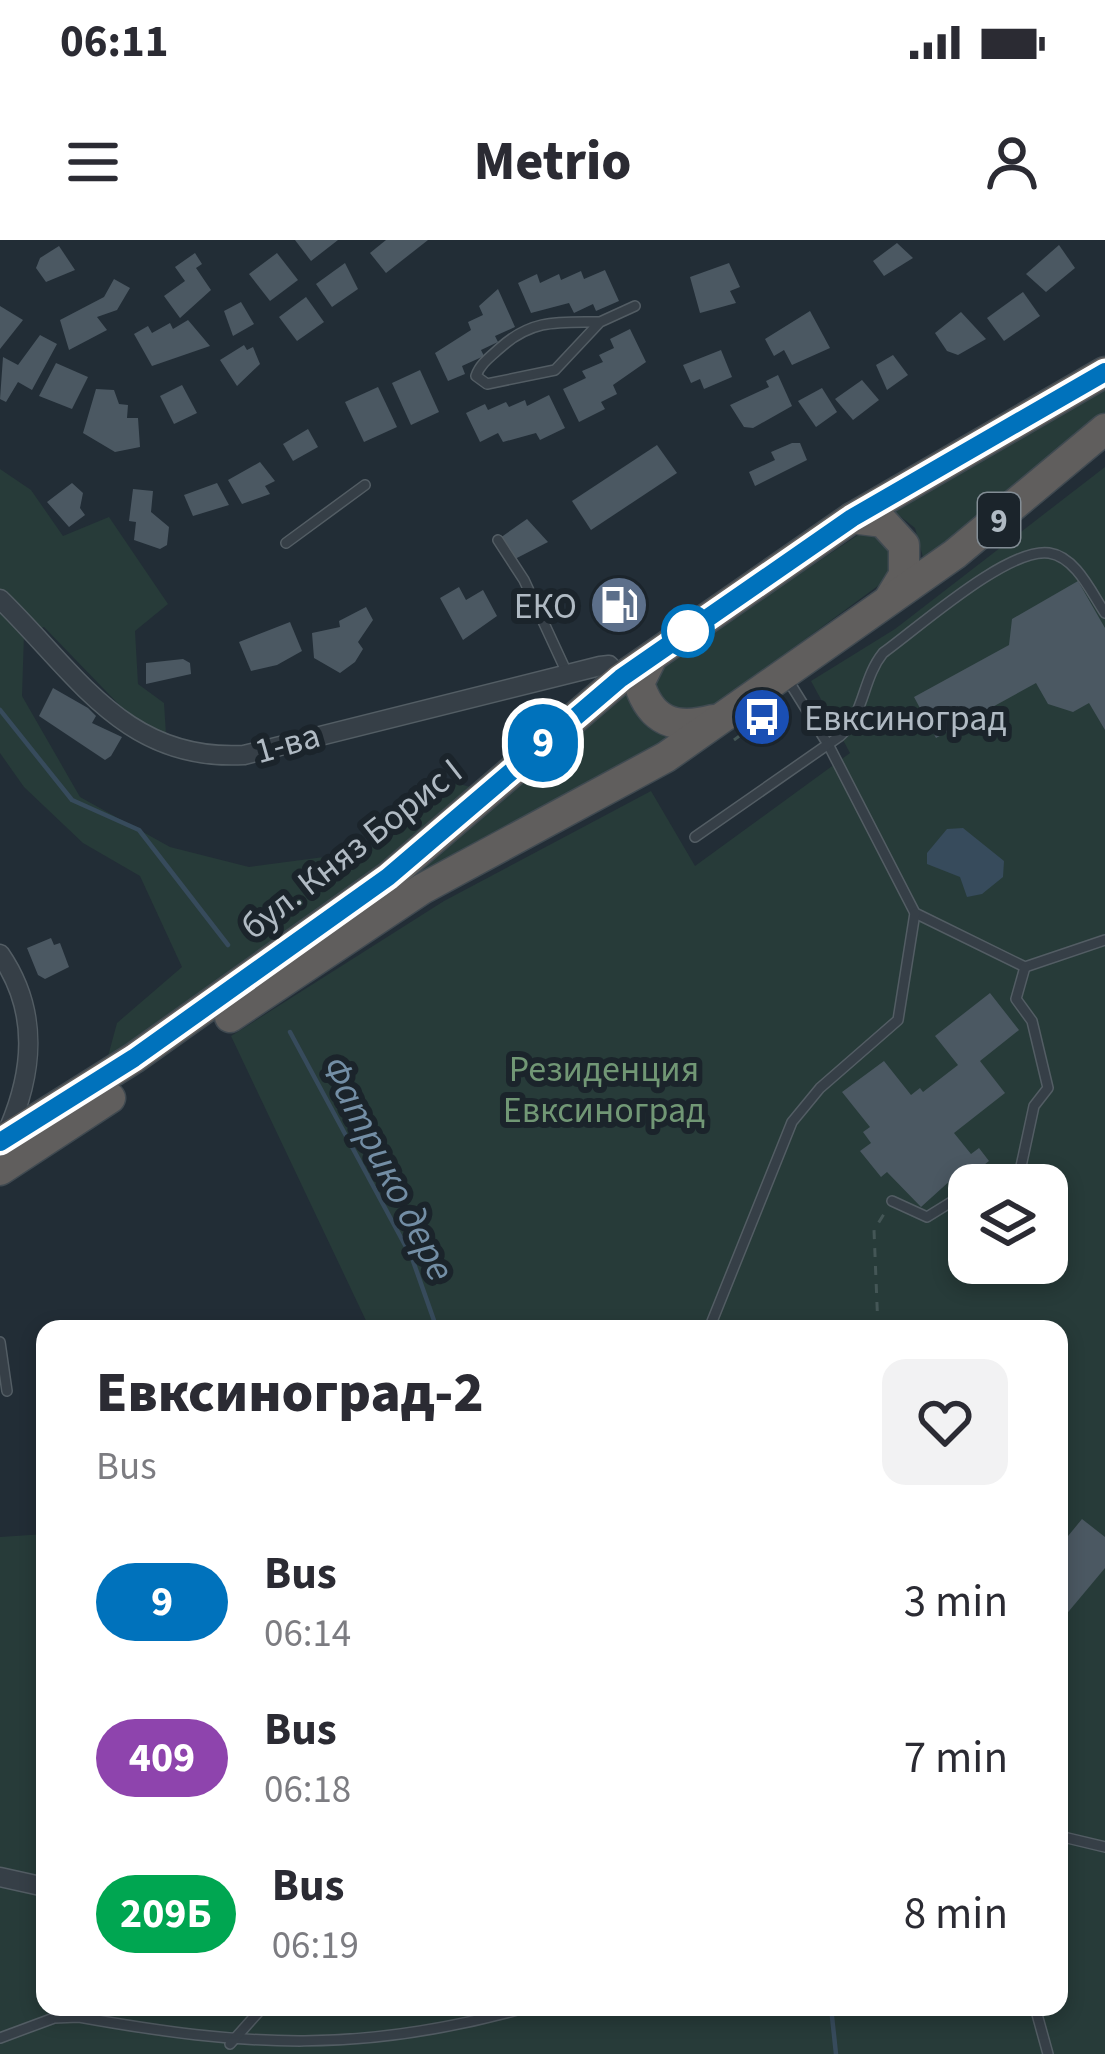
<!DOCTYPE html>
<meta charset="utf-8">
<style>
:root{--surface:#fff;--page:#f2f2f3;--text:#2b2b33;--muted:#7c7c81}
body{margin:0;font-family:"Source Sans 3",sans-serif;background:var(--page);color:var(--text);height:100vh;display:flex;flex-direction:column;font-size:45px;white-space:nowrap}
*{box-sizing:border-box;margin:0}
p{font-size:39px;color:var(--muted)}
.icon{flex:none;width:66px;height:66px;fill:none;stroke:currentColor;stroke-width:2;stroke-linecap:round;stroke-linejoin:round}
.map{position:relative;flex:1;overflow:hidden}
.drawer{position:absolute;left:36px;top:1080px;width:1032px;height:696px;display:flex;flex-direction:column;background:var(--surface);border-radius:24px;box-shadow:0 6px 18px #0003}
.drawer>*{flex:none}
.badge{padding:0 24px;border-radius:39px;font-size:42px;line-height:78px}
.controls{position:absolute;left:948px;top:924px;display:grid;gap:24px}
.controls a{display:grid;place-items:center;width:120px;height:120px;border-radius:24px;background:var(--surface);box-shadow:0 6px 18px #0003;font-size:60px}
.map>.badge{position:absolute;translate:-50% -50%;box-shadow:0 0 0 6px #fff}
.round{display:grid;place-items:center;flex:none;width:126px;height:126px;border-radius:24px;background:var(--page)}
.overview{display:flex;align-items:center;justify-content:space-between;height:204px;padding:0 60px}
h1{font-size:57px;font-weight:800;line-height:90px}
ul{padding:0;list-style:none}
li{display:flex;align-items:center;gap:36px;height:156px;padding:0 60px}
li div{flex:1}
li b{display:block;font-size:45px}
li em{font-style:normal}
li .badge{min-width:132px;font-weight:700;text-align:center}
.status{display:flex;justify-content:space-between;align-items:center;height:84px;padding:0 60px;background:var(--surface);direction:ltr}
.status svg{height:33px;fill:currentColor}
header{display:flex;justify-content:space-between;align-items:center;height:156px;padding:0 60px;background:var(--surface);font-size:54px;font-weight:800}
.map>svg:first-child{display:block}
</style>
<div class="status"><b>06:11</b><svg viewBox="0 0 49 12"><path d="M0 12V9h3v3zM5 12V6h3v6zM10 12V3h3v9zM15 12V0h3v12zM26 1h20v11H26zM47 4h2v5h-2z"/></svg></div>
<header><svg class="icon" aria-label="menu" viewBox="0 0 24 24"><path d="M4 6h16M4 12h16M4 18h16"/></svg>Metrio<svg class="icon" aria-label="person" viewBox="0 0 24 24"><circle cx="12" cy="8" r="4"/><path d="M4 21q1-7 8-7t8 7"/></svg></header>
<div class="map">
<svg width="1105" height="1814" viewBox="0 0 1105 1814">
<rect width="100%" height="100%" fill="#222d36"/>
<g fill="#273b39" fill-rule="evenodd">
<polygon points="1105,144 1105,172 924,321 915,288 891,269"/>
<path d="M1105,227V1814H0V1297L45,1294V1767H1059V1089H370L231,796L444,661L651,551L695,626L850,513L811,441L895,389ZM969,945H1047V1023H969Z"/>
<polygon points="0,229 31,250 63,296 109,277 168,364 135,391 138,444 164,463 166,494 129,475 44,387 24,394 22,456 80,557 170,607 249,627 362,612 452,542 474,548 388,625 107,820 117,783 182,727 140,636 83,603 24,547 0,513"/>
<polygon points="867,289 900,308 886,340 705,473 683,480 652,452 657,429"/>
<polygon points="634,447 668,500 401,645 572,491"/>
</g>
<polygon fill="#374b5c" points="963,588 1004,621 1003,637 982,654 967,657 960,637 927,624 927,613 947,589"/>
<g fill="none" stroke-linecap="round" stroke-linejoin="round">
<g stroke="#374b5c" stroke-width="4.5">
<polyline points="0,470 72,560 139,590 228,705"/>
<polyline points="290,792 412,1018 437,1089"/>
<polyline points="831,1767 836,1814"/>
</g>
</g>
<g fill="#4b5862">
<polygon points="295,0 338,0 311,21"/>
<polygon points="386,0 428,0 386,33 370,13"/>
<polygon points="897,3 913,18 884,36 873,21"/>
<polygon points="1059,5 1075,28 1046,52 1026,34"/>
<polygon points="59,6 75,30 46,42 36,28 40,18"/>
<polygon points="195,13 202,24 196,28 211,50 180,78 164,56 185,41 175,27"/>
<polygon points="277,13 298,40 270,61 249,34"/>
<polygon points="345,23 358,49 332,67 316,44"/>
<polygon points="729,23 740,47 730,51 736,63 700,73 690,37"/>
<polygon points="605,30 619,61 596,71 593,64 574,73 569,63 531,73 518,43 537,34 540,43 559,34 561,40 581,31 584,39"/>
<polygon points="114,39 130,48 117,70 97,77 107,90 69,110 60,80 104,57"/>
<polygon points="498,49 515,87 495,96 498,102 481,110 484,116 462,126 465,134 448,141 435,113 471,90 468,82 483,75 479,66"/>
<polygon points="1023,52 1040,76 1004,101 987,78"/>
<polygon points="306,57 324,82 297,101 279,77"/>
<polygon points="241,62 254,84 233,96 224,71"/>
<polygon points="0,66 23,80 0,109"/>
<polygon points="810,71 830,108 792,125 784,110 774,116 765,99"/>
<polygon points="961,72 986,99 958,115 947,111 935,93"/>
<polygon points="188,80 210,106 152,126 134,94 148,86 152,93 170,83 173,89"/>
<polygon points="630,89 646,122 613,145 617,154 601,162 605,169 579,182 563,149 586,138 582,131 603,122 599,115 614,108 610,99"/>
<polygon points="40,95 57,104 32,150 18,142 6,162 0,159 3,117 18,125"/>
<polygon points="244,105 247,110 253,107 260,124 237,146 220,120"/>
<polygon points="721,110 732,137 704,149 700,139 691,143 683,125"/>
<polygon points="893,115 908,135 887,150 876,125"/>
<polygon points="56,123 88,137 72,169 39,156"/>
<polygon points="420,130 439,172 411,185 392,143"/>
<polygon points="778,135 792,166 753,188 744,187 730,165 769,147 766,141"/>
<polygon points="862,140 879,160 853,180 835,159"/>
<polygon points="182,145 197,173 174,184 160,156"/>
<polygon points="378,147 397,187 364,202 345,162"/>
<polygon points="822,148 837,172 816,187 798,161"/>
<polygon points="96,149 114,150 119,164 128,165 127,178 138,178 140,207 115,212 83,193"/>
<polygon points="549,155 565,188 540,200 536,193 503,202 498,193 480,202 466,173 485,164 488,170 506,162 509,167 525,160 527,166"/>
<polygon points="308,189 318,207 293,221 283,204"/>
<polygon points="792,203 800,203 807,220 755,246 749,232 775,220 771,212"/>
<polygon points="657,205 677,233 591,290 572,261"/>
<polygon points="260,222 275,241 265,246 270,254 242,264 228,240"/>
<polygon points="72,243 83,253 80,268 85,275 69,287 47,262"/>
<polygon points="217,243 229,265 193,276 184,255"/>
<polygon points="133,249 153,251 151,272 169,287 167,305 160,309 134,300 136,282 129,281"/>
<polygon points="527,279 548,302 513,320 500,298"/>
<polygon points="1078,341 1105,388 1105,490 1089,463 1073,472 1048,464 1036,443 936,498 914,457 1009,405 1012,379"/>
<polygon points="627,345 639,367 610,384 597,362"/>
<polygon points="459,347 466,360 483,350 497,376 463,400 440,358"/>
<polygon points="366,367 373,380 358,402 363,409 355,422 340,433 314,418 312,393 340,387 339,381"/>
<polygon points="290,382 302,411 277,425 251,431 239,402"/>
<polygon points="183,419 190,423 191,434 146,444 146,423"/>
<polygon points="53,448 88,468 96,476 92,483 122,497 111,516 105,520 39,476"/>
<polygon points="51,698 54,705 60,703 69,727 45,739 38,735 27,708"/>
<polygon points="990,753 1019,790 980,821 1005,853 954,893 971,914 979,908 989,921 969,937 963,929 921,967 887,932 881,937 860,911 871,903 863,892 870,887 842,852 884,821 911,855 920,848 923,852 958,825 935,796"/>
<polygon points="1082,1279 1105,1297 1105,1328 1059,1383 1059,1307"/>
</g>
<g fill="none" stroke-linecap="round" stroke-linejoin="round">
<g stroke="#535d64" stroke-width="12">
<g id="service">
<path d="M600,82C558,82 532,79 500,108C490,117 480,124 476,136L487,144L555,130L600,82L635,66"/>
<polyline points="498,300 524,340 567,433"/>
<polyline points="286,303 365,245"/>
<polyline points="788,440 829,506 915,673 1025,727 1105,700"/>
<path d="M695,597L840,496C865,474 862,439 883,413C918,388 1008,307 1049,313C1076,317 1091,352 1105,373"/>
<polyline points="1017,945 1034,866 1048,848 1032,781 1016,759 1025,727"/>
<polyline points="892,961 927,977 969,951"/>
<polyline points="709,1089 792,882 820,848 898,780 915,673"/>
<polyline points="0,1102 7,1151"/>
<polyline points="1059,1596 1105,1607"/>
<polyline points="1035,1767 1048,1814"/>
<path d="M0,1798L54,1778L79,1777C245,1807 363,1814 528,1767"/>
<polyline points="230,1804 263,1767"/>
</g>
</g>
<g stroke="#535d64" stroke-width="21">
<g id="minor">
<path d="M0,359C77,434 125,522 244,515L600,426L609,425L621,438"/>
<path d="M0,714C40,772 34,834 5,897"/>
<polyline points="0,1637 45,1647"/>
</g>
</g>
<g stroke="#404a51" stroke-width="33">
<g id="trunk">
<polyline points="852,278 883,282 904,305 904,335 890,358"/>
<path d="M652,417L639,443C651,482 675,490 713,480"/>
<polyline points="230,777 422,649 666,517 955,314 1105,189"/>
<polyline points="0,902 134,818 389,637 621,438 852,278 1105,132"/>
<polyline points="0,930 110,858"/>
</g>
</g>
<g stroke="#445656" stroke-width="3" stroke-dasharray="9 9" stroke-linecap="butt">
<polyline points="734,500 750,488"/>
<polyline points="878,1089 874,990 884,974"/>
</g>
<use href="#service" stroke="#363f47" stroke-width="9"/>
<use href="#minor" stroke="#363f47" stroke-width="18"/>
<use href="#trunk" stroke="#605e5d" stroke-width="30"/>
</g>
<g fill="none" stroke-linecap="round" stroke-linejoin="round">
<g stroke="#fff" stroke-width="27">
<polyline id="line" points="0,902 134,818 388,637 621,438 852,278 1105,132"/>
</g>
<use href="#line" stroke="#0072bc" stroke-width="18"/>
</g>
<defs>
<g id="fuel-disc" transform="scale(3)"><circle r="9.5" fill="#5c6f8a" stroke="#1b242b"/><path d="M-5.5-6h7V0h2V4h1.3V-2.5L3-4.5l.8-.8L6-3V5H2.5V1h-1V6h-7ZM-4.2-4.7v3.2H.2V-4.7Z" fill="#fff"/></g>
<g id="bus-disc" transform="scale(3)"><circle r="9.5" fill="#1a4fb4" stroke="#1b242b"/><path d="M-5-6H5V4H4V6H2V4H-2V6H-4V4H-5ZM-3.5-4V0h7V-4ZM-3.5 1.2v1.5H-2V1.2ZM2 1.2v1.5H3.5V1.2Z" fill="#fff"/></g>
</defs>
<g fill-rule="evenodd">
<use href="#fuel-disc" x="619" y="365"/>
<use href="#bus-disc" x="762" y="477"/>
</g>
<circle fill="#fff" stroke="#0072bc" stroke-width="6" cx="688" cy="391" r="24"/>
<g text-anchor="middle" stroke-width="12" stroke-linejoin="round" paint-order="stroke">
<rect fill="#1b242b" stroke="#838d95" stroke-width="3" x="978" y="253" width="42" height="54" rx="9"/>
<g font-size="33" font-weight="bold" fill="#b0bac3">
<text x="999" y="292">9</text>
</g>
<g font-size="36" fill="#b0bac3" stroke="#1b242b" text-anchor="end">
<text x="577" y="378">ЕКО</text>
<text x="804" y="490" text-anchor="start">Евксиноград</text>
</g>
<g font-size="36" fill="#b0bac3" stroke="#1b242b">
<text transform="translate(287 502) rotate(-16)" y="13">1-ва</text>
<text transform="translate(351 608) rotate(-38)" y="13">бул. Княз Борис I</text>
</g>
<g font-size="36" fill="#719775" stroke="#1b242b">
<text x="604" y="841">Резиденция<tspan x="604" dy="41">Евксиноград</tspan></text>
</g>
<g font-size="39" font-style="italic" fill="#738ea5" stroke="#1b242b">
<text transform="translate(389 928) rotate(63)" y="14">Фатрико дере</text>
</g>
</g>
</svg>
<div class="controls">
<a><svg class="icon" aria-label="layers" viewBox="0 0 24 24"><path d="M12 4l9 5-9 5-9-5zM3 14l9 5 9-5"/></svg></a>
</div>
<b class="badge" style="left:543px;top:503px;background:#0072bc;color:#fff">9</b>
<section class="drawer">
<div class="overview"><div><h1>Евксиноград-2</h1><p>Bus</p></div><a class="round"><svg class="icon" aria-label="heart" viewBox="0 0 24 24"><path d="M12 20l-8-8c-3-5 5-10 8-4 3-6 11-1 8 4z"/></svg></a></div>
<ul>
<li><span class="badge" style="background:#0072bc;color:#fff">9</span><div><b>Bus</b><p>06:14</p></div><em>3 min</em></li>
<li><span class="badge" style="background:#8e44ad;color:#fff">409</span><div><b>Bus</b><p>06:18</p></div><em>7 min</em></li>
<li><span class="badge" style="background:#00a651;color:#fff">209Б</span><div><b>Bus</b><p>06:19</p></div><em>8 min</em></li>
</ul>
</section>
</div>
